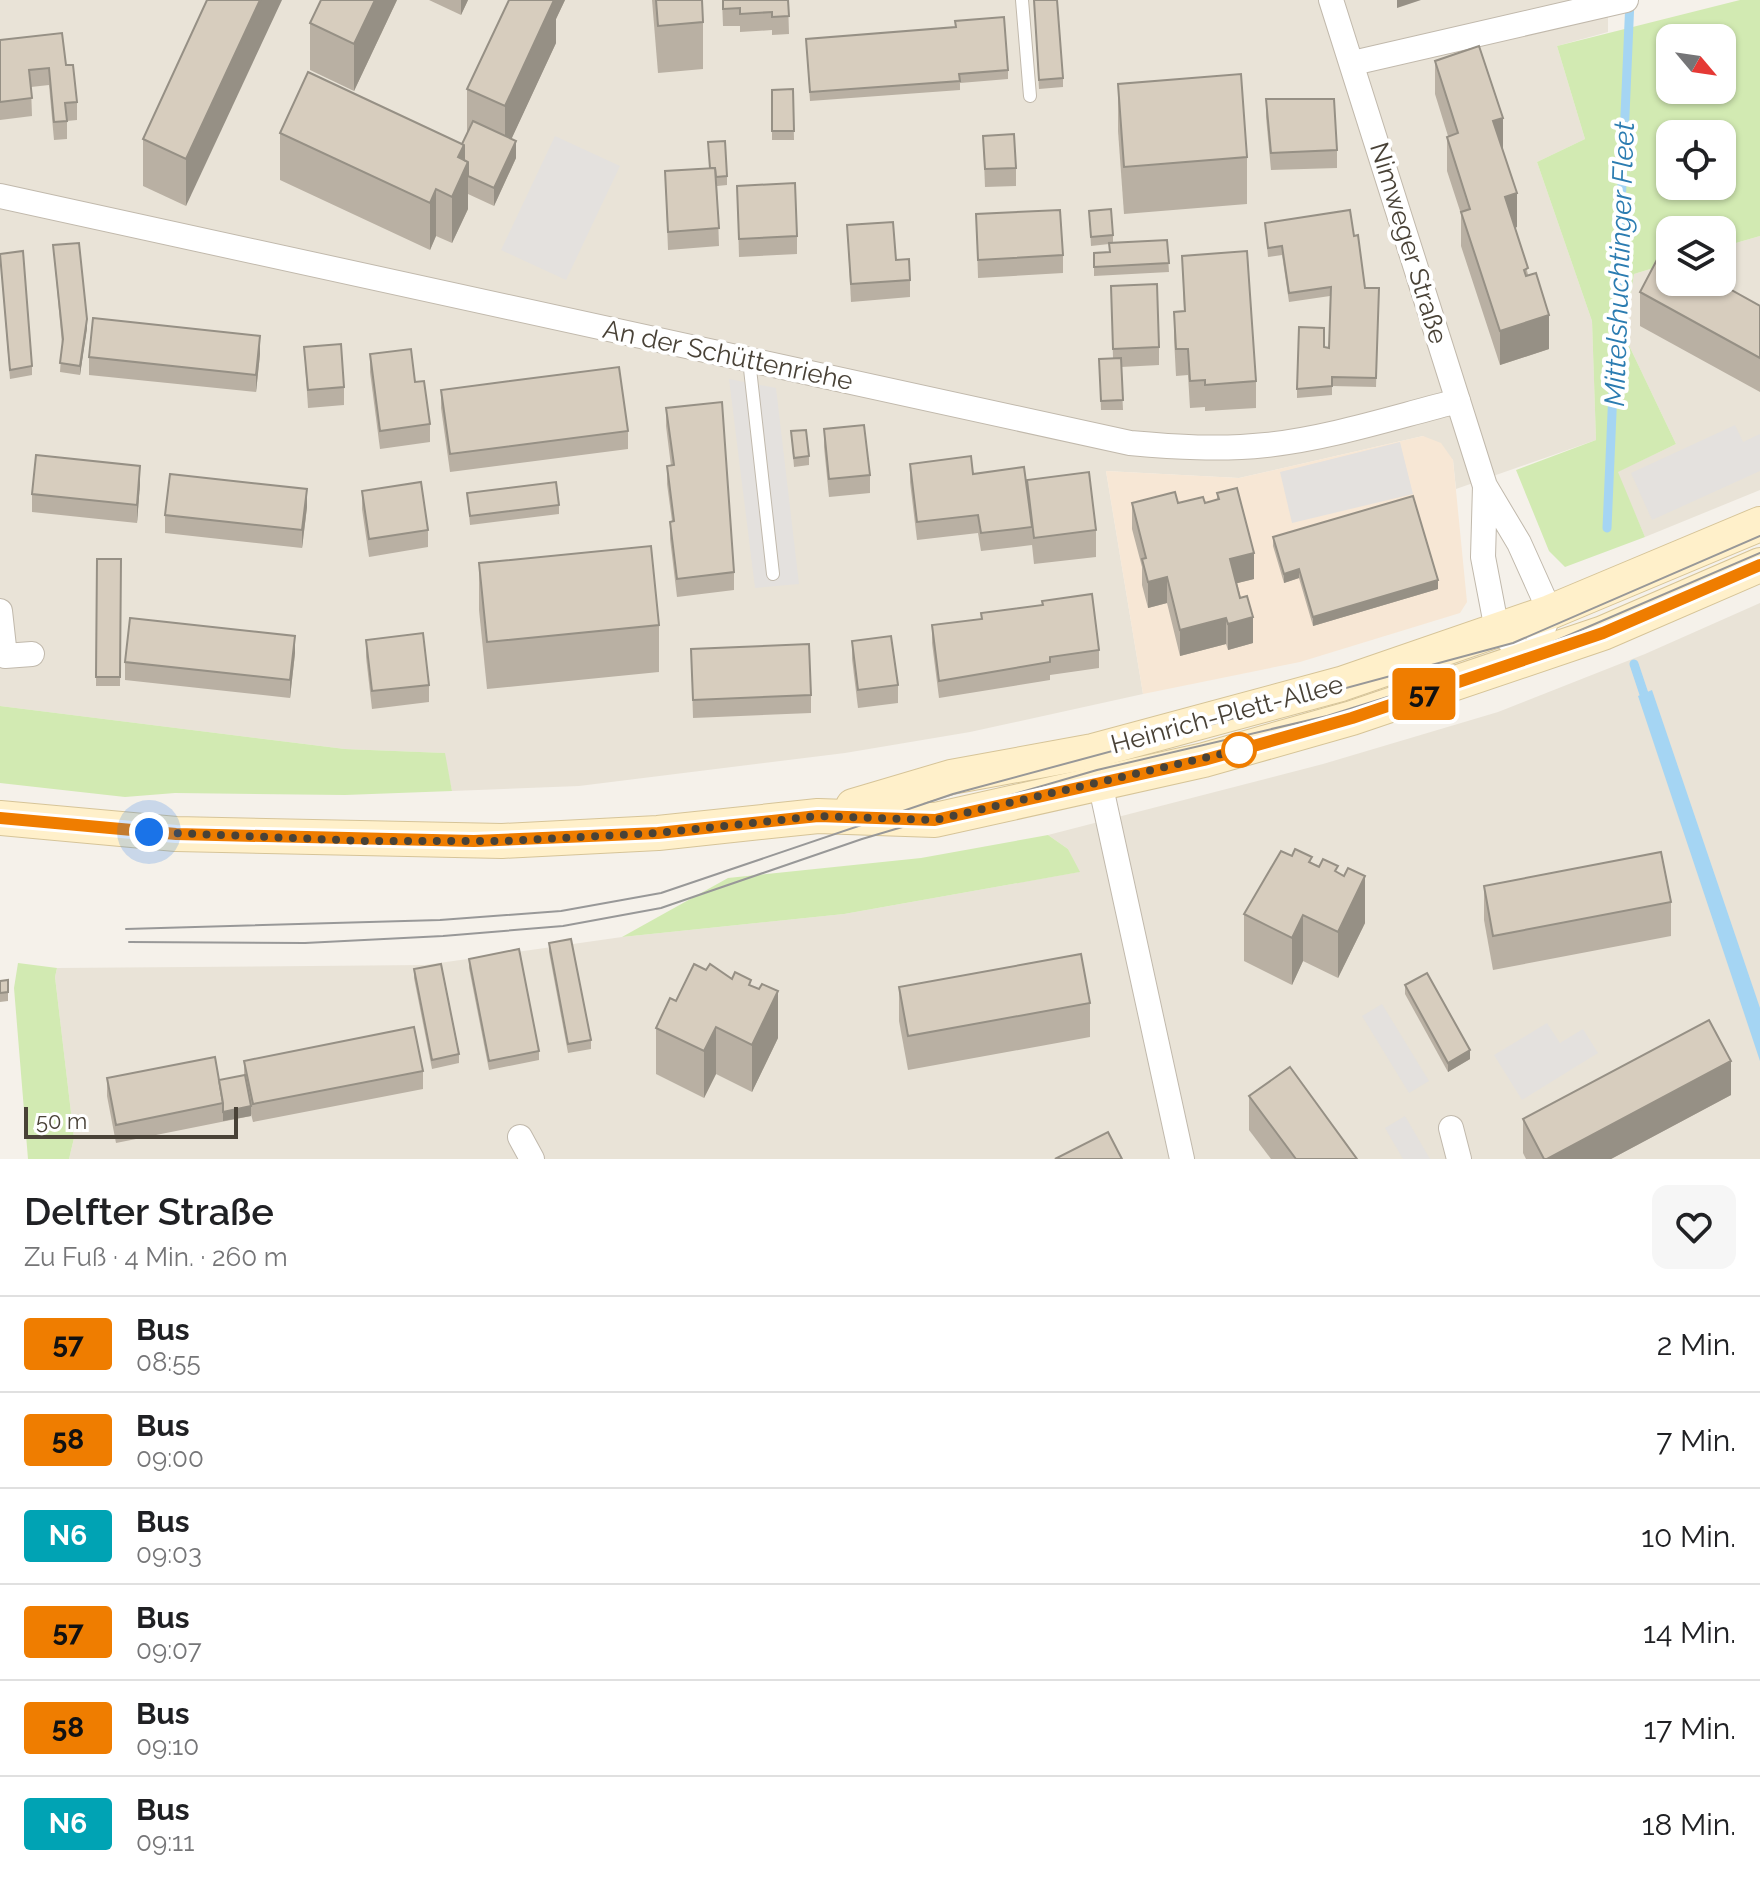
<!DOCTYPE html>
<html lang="de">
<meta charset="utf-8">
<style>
:root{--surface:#fff;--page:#f6f6f6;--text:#202124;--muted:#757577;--line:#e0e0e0}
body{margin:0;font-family:Raleway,sans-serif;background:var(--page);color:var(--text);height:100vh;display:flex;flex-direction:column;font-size:30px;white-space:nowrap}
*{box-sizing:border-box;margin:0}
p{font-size:26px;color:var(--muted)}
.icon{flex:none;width:44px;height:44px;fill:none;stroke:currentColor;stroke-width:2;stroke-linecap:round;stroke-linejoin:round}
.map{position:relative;height:1159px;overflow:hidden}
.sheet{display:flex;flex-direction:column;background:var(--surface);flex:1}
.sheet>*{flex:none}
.badge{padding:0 16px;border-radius:6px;font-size:28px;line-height:52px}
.needle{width:52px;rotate:119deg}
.buttons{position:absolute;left:1656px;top:24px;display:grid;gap:16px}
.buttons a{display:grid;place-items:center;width:80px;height:80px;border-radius:16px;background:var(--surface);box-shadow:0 2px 6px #0004;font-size:40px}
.scale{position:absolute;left:24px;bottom:20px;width:214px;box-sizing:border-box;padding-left:8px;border:4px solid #494237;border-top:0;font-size:22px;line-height:28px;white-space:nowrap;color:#494237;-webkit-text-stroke:6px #fff;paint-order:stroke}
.you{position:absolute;width:40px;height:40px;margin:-20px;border:6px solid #fff;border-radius:50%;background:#1a73e8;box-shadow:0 0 0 12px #1a73e833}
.map>.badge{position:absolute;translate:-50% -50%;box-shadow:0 0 0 4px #fff}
.round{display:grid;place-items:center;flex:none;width:84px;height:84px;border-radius:16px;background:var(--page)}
.summary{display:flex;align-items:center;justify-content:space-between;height:136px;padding:0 24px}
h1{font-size:38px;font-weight:600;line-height:60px}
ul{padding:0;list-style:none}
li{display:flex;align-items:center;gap:24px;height:96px;padding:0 24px;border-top:2px solid var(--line)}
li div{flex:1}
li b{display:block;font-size:30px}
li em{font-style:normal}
li .badge{min-width:88px;font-weight:700;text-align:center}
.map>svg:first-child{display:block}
</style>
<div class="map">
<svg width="1760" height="1159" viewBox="0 0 1760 1159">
<rect width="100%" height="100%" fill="#f5f1ea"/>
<g fill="#e9e3d7">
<polygon points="0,0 1608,0 1608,32 1557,46 1585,139 1537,162 1592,321 1596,440 1456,489 1453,460 1423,436 1239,478 1106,471 1143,694 970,732 845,753 579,786 452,791 444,753 345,749 0,706"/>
<polygon points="1760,236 1760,490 1645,537 1617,472 1676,444 1624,335 1634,274 1670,263 1670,282 1722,282 1722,247"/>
<polygon points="1760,603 1760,1159 69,1159 74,1138 55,977 57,968 425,965 622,937 844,914 1079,872 1068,849 1048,835 1323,764 1498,712 1645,654"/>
</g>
<polygon fill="#f7e7d5" points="1423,436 1441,443 1453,460 1467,602 1460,613 1300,662 1143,694 1106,471 1239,478"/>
<g fill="#d2eab2" fill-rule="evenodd">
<path d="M1740,0H1760V236L1722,247V230H1670V263L1634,274L1624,335L1676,444L1618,472L1645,537L1565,567L1549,551L1516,470L1596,440L1592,321L1537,162L1585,139L1557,46ZM1670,38H1722V90H1670ZM1670,134H1722V186H1670Z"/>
<polygon points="0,706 345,749 445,753 452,791 345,795 175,793 125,797 0,783"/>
<polygon points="1048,835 1068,849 1080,872 844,914 622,937 728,878 921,858"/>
<polygon points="18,963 57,968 55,977 74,1138 69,1159 28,1159 14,988"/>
</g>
<g fill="#e4e1de">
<polygon points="555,136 620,166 566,280 501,250"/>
<polygon points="729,379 776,388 799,584 755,588"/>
<polygon points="1735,425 1743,442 1760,434 1760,471 1652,520 1631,473"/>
<polygon points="1400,442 1413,494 1292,523 1280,472"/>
<polygon points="1382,1004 1429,1081 1409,1093 1362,1016"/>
<polygon points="1547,1023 1560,1043 1583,1029 1598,1053 1522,1100 1494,1055"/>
<polygon points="1405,1116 1430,1159 1403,1159 1385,1128"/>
</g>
<polygon fill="#a5d5f3" points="1652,690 1760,1008 1760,1061 1638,696"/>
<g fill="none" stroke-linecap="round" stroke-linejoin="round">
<g stroke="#a5d5f3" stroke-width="9">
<polyline points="1607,528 1630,0"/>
<polyline points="1634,664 1647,703"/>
</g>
<g stroke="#c1b9ac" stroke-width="14">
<g id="lane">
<polyline points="1022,0 1030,96"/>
<polyline points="749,360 773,574"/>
</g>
</g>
<g stroke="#c1b9ac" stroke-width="26">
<g id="street">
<polyline points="1331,0 1485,486 1519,543 1550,612 1531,660 1497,630 1483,557 1485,486"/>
<polyline points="1353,63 1626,0"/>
<path d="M0,196L1130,443C1175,447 1220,450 1266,445C1331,438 1394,417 1458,401"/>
<polyline points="0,611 5,656 32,654"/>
<polyline points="1097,769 1182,1159"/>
<polyline points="1451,1128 1459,1159"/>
<polyline points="520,1137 532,1159"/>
</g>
</g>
<g stroke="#d6c498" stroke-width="36">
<g id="secondary">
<polyline points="853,806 951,777 1093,751 1341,684 1550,612 1760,524"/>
<polyline points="0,818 176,834 502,841 658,833 818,816 935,820 1204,760 1352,718 1603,633 1760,565"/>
</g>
</g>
<use href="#lane" stroke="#fff" stroke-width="12"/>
<use href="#street" stroke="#fff" stroke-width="24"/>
<use href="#secondary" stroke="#fff0ca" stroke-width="34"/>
<g stroke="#989898" stroke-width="2">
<polyline points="126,929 440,920 561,911 661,893 953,794 1513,643 1760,536"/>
<polyline points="129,942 305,943 443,936 563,926 661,908 862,839 973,806 1097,770 1327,716 1525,654 1760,553"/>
</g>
</g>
<g fill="#b9b0a3">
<polygon points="207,0 186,206 143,186 143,139"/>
<polygon points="397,0 354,91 310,70 310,23"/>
<polygon points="429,0 468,0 461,15"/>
<polygon points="509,0 565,0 556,19 556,43 511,139 516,158 494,206 468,194 468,209 452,243 436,236 430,250 280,180 280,133 462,144 467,133 467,89"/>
<polygon points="652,0 702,0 703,22 703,69 658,73"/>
<polygon points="722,0 788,0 789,34 772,35 772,30 740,32 740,26 723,26"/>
<polygon points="1034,0 1063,78 1063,87 1039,89"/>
<polygon points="806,39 1008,70 1008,79 960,83 960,90 810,101"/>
<polygon points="0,40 66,65 77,102 77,120 67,121 67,139 54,140 49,85 31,87 32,116 0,120"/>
<polygon points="1435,61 1503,152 1517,227 1515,228 1549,349 1500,365 1461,246 1461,214 1447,171 1447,137 1448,136 1435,94"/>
<polygon points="1118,84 1247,157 1247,204 1124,214 1118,131"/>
<polygon points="793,89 794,140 772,140 772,90"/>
<polygon points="1266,99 1337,150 1337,168 1271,170 1266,117"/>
<polygon points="983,136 1016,168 1016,186 985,187"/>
<polygon points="708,142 727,176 727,185 717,186 719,246 668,250 665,171 710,168"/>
<polygon points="737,186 797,236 797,254 739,257"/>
<polygon points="1089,211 1113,235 1113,243 1167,240 1169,272 1094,276 1094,253 1109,252 1109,244 1091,246"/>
<polygon points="976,214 1063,255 1063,273 978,278"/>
<polygon points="1265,223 1354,236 1365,288 1379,288 1376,387 1332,386 1332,395 1297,398 1297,389 1324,347 1329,348 1330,296 1289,302 1282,255 1268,257"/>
<polygon points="847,225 896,260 910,280 910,297 851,302"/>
<polygon points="53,245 87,328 80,375 60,372 62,344"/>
<polygon points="0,254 32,366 32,375 10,379"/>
<polygon points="1182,256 1256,381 1256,408 1205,411 1205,407 1190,408 1188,375 1176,376 1174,338 1174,312 1184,311"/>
<polygon points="1111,286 1159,347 1159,365 1121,367 1123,410 1101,410 1099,359 1113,358"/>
<polygon points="1640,292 1760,306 1760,392 1640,326"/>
<polygon points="304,347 344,387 344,405 308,408"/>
<polygon points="260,354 256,392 89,375 89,357"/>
<polygon points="370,354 415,382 430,424 430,442 380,449 370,372"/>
<polygon points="441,390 628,431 628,449 450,472 441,408"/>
<polygon points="666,408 734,572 734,590 677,597 670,539 670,522 672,521 667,484 667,466 671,466 666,426"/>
<polygon points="824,429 870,475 870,493 829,497 824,447"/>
<polygon points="791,431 809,456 809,465 794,467"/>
<polygon points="910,464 973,474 1027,488 1096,530 1096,557 1034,564 1032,545 981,551 978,533 917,540 910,482"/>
<polygon points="140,484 137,523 32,512 32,494"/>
<polygon points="362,491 428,530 428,547 369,557 362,509"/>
<polygon points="467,493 559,505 559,514 470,525"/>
<polygon points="1217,493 1254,579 1237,583 1253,643 1228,650 1226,644 1180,656 1167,603 1148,608 1142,585 1142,567 1132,529 1132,503 1205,503 1217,500"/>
<polygon points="307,507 302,548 165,533 165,515"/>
<polygon points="1273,537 1438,589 1313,626 1299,578 1284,583 1273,546"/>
<polygon points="97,559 121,559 120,686 96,686"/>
<polygon points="479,563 659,625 659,672 487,689 479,610"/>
<polygon points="932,625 1099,650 1099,668 1050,675 1050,680 939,698 932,643"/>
<polygon points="366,640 429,685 429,702 372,709 366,657"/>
<polygon points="852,641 898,685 898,703 858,708 852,659"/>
<polygon points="691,649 811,695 811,713 693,718"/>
<polygon points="295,653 290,698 125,680 125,662"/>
<polygon points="1292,856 1338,872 1365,923 1338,978 1303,961 1292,985 1244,961 1244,914"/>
<polygon points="1484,886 1671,902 1671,936 1493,970 1484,920"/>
<polygon points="549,943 591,1040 591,1049 568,1053 549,952"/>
<polygon points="469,959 539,1051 539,1060 489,1070 469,968"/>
<polygon points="414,969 459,1054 459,1063 432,1069 414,978"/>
<polygon points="706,970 751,986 778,1038 752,1092 716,1074 704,1098 656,1074 656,1028 676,1001"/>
<polygon points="8,980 8,1001 0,1002 0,981"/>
<polygon points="1405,985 1470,1059 1448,1072 1405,994"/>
<polygon points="899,987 1090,1003 1090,1037 908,1070 899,1021"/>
<polygon points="244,1061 423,1071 423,1089 253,1122 251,1114 251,1116 116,1143 107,1096 107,1078 219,1080 244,1075"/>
<polygon points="1731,1095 1611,1159 1526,1159 1523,1153 1523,1119"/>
<polygon points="1249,1096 1357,1159 1271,1159 1249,1130"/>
</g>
<g fill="#969085">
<polygon points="260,0 282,0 186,206 186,159"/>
<polygon points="375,0 397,0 354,91 354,44"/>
<polygon points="461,0 468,0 461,15"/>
<polygon points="547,0 565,0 556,19 556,43 505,153 505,106"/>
<polygon points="1397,0 1421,0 1397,8"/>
<polygon points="1503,118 1503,152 1493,121"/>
<polygon points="516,141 516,158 494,206 494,188"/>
<polygon points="464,145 468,162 468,209 452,243 452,197 458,157"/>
<polygon points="436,189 436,236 430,250 430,203"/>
<polygon points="1517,193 1517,227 1505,231 1505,197"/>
<polygon points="1549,315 1549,349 1500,365 1500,331"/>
<polygon points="87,319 87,328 80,375 80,366"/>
<polygon points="260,336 260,354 256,392 256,375"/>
<polygon points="140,466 140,484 137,523 137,505"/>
<polygon points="307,489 307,507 302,548 302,530"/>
<polygon points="1254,553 1254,579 1230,585 1230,559"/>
<polygon points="1299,569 1299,578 1284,583 1284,574"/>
<polygon points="1167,577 1167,603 1148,608 1148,582"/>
<polygon points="1438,580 1438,589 1313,626 1313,617"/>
<polygon points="1253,617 1253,643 1228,650 1228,624"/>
<polygon points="1226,618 1226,644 1180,656 1180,630"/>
<polygon points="295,636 295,653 290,698 290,680"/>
<polygon points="1365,876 1365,923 1338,978 1338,932"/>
<polygon points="1303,915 1303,961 1292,985 1292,938"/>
<polygon points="778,991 778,1038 752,1092 752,1045"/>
<polygon points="716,1027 716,1074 704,1098 704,1051"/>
<polygon points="1470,1050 1470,1059 1448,1072 1448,1063"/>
<polygon points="1731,1061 1731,1095 1611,1159 1547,1159"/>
<polygon points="251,1106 251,1116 223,1121 223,1112"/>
</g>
<g fill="#d7cdbe" stroke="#969085" stroke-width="2">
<polygon points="207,0 260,0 186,159 143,139"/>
<polygon points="321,0 375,0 354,44 310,23"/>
<polygon points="509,0 554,0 505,106 467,89"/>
<polygon points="656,0 702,0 703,22 658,26"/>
<polygon points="723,0 788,0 789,16 772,17 772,12 740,14 740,8 723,9"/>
<polygon points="1034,0 1057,0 1063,78 1039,80"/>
<polygon points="1004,17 1008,70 959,74 960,81 810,92 806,39 956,27 955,21"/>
<polygon points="62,33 66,65 73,65 77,102 65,103 67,121 54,122 49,68 29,70 32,98 0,102 0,40"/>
<polygon points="1479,46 1503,118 1493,121 1517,193 1505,197 1528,268 1524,270 1526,276 1536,273 1549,315 1500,331 1461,212 1470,209 1447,137 1458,133 1435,61"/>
<polygon points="308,72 464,145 458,157 468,162 452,197 436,189 430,203 280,133"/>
<polygon points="1241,74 1247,157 1124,167 1118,84"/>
<polygon points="793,89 794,131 772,131 772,90"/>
<polygon points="1266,99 1334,99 1337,150 1271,153"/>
<polygon points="473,121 516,141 494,188 468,176 468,162 464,160 464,145 462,144"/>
<polygon points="1014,134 1016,168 985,169 983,136"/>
<polygon points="725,141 727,176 716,177 715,168 710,168 708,142"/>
<polygon points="715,168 719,228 668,232 665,171"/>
<polygon points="795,183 797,236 739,239 737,186"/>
<polygon points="1111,209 1113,235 1091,237 1089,211"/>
<polygon points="1060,210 1063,255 978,260 976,214"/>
<polygon points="1350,210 1354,236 1358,235 1365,288 1379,288 1376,378 1332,377 1332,386 1297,389 1299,327 1324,328 1324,347 1329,348 1331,287 1289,293 1282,246 1268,248 1265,223"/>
<polygon points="893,222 896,260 909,259 910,280 851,284 847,225"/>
<polygon points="1167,240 1169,263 1094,267 1094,253 1110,252 1109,243"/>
<polygon points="79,243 87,319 80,366 60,363 63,339 53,245"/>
<polygon points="23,251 32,366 10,370 0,254"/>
<polygon points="1247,251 1256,381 1205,385 1205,380 1190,381 1188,349 1176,349 1174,312 1185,311 1182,256"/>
<polygon points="1661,252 1670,256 1670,282 1717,282 1760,306 1760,358 1640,292"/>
<polygon points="1157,284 1159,347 1113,349 1111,286"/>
<polygon points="93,318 260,336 256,375 89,357"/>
<polygon points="341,344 344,387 308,390 304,347"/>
<polygon points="411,349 415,382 424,381 430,424 380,431 370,354"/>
<polygon points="1121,358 1123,400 1101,401 1099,359"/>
<polygon points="619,367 628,431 450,454 441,390"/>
<polygon points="722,402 734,572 677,579 670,522 674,521 667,466 674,465 666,408"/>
<polygon points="864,425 870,475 829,479 824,429"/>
<polygon points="806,430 809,456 794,458 791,431"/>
<polygon points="36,455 140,466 137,505 32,494"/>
<polygon points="971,456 973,474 1024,467 1032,527 981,533 978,515 917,522 910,464"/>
<polygon points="1089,472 1096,530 1034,538 1027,480"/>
<polygon points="170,474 307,489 302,530 165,515"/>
<polygon points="421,482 428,530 369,539 362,491"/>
<polygon points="556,482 559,505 470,516 467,493"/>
<polygon points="1237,488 1254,553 1230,559 1240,598 1247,596 1253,617 1228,624 1226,618 1180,630 1167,577 1148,582 1142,559 1146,558 1132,503 1175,492 1178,503 1203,497 1205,503 1219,499 1217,493"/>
<polygon points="1413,496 1438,580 1313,617 1299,569 1284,574 1273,537"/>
<polygon points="651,546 659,625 487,642 479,563"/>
<polygon points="97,559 121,559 120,677 96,677"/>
<polygon points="1092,594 1099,650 1050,657 1050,662 939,681 932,625 982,619 981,613 1043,605 1042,601"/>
<polygon points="130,618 295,636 290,680 125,662"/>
<polygon points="423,633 429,685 372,691 366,640"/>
<polygon points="891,636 898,685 858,690 852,641"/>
<polygon points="809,644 811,695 693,700 691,649"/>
<polygon points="1295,849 1312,857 1309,862 1319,867 1323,859 1338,866 1335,871 1344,876 1348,868 1365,876 1338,932 1303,915 1292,938 1244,914 1281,851 1292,856"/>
<polygon points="1661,852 1671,902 1493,936 1484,886"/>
<polygon points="571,939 591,1040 568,1044 549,943"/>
<polygon points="519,949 539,1051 489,1061 469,959"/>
<polygon points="1081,954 1090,1003 908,1036 899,987"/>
<polygon points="441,964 459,1054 432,1060 414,969"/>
<polygon points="694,964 706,970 710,964 732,979 735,972 751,980 749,985 759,989 762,984 778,991 752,1045 716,1027 704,1051 656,1028 670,998 676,1001"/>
<polygon points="1427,973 1470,1050 1448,1063 1405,985"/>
<polygon points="8,980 8,992 0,993 0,981"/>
<polygon points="1709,1020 1731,1061 1547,1159 1544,1159 1523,1119"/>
<polygon points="414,1027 423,1071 253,1104 244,1061"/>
<polygon points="215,1057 223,1103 116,1125 107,1078"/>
<polygon points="1290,1067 1357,1159 1296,1159 1249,1096"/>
<polygon points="245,1075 251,1106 223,1112 223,1103 219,1080"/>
<polygon points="1108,1132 1122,1159 1055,1159"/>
</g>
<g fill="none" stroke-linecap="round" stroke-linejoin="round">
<g stroke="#fff" stroke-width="18">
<polyline id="line" points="0,818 176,834 474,841 658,833 818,816 935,820 1204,760 1352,718 1603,633 1760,565"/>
</g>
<use href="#line" stroke="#ef7d00" stroke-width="12"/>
<polyline stroke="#494237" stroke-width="8" stroke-dasharray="0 14.4" points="149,832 365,841 502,841 658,833 818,816 935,820 1239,750"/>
</g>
<circle fill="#fff" stroke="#ef7d00" stroke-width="4" cx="1239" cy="750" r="16"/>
<g text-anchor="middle" stroke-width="8" stroke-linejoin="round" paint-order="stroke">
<g font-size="26" fill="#494237" stroke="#fff">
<text transform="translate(1409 243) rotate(73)" y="9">Nimweger Straße</text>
<text transform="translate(728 355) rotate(12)" y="9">An der Schüttenriehe</text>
<text transform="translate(1227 714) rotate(-15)" y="9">Heinrich-Plett-Allee</text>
</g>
<g font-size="28" font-style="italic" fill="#2b7cb1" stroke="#fff">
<text transform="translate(1619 264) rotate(-88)" y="10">Mittelshuchtinger Fleet</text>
</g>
</g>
</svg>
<div class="buttons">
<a><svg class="needle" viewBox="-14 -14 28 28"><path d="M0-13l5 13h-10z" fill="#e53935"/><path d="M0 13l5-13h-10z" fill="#757577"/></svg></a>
<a><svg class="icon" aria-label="locate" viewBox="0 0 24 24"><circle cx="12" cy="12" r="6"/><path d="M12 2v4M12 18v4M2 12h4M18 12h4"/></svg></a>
<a><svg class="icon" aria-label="layers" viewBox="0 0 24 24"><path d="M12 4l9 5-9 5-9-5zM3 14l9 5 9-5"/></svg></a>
</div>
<div class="scale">50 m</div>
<div class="you" style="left:149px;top:832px"></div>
<b class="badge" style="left:1424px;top:694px;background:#ef7d00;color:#111">57</b>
</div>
<section class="sheet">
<div class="summary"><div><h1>Delfter Straße</h1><p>Zu Fuß · 4 Min. · 260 m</p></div><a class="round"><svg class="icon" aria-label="heart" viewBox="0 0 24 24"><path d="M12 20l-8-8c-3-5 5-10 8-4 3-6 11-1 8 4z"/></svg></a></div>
<ul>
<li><span class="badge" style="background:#ef7d00;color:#111">57</span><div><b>Bus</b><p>08:55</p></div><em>2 Min.</em></li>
<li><span class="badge" style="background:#ef7d00;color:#111">58</span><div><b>Bus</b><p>09:00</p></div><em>7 Min.</em></li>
<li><span class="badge" style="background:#00a3b4;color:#fff">N6</span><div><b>Bus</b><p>09:03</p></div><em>10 Min.</em></li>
<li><span class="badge" style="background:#ef7d00;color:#111">57</span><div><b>Bus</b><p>09:07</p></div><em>14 Min.</em></li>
<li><span class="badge" style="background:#ef7d00;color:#111">58</span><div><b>Bus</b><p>09:10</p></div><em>17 Min.</em></li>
<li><span class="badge" style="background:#00a3b4;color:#fff">N6</span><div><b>Bus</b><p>09:11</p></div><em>18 Min.</em></li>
</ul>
</section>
